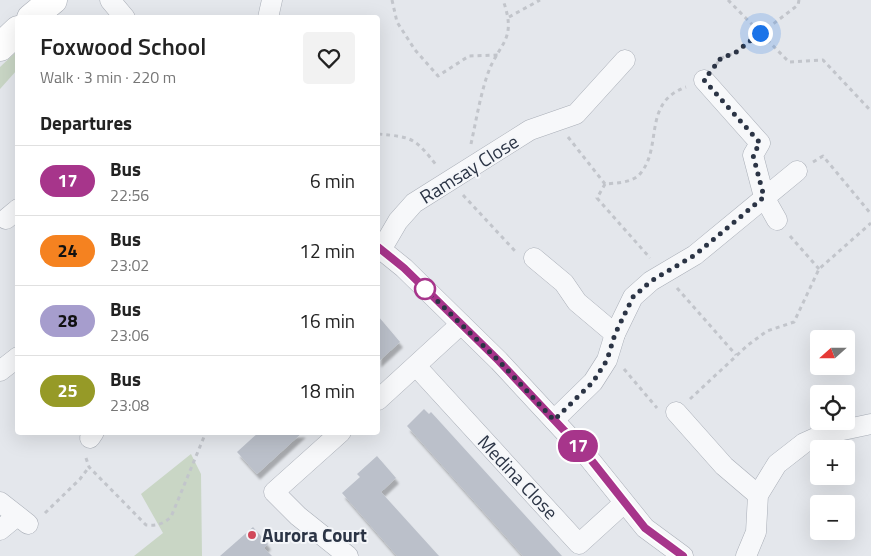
<!DOCTYPE html>
<meta charset="utf-8">
<style>
:root{--surface:#fff;--page:#f2f2f2;--text:#222;--muted:#767676;--line:#e0e0e0}
body{margin:0;font-family:"Titillium Web",sans-serif;background:var(--page);color:var(--text);height:100vh;display:flex;flex-direction:column;font-size:19px;white-space:nowrap}
*{box-sizing:border-box;margin:0}
p{font-size:16px;color:var(--muted)}
.icon{flex:none;width:28px;height:28px;fill:none;stroke:currentColor;stroke-width:2;stroke-linecap:round;stroke-linejoin:round}
.map{position:relative;flex:1;overflow:hidden}
.panel{position:absolute;left:15px;top:15px;width:365px;height:420px;display:flex;flex-direction:column;background:var(--surface);border-radius:5px;box-shadow:0 5px 20px #0002}
.panel>*{flex:none}
.badge{padding:0 10px;border-radius:16px;font-size:18px;line-height:32px}
.needle{width:32px;rotate:249deg}
.fabs{position:absolute;left:810px;top:330px;display:grid;gap:10px}
.fabs a{display:grid;place-items:center;width:45px;height:45px;border-radius:5px;background:var(--surface);box-shadow:0 5px 20px #0002;font-size:25px}
.you{position:absolute;width:25px;height:25px;margin:-12px;border:4px solid #fff;border-radius:50%;background:#1a73e8;box-shadow:0 0 0 8px #1a73e833}
.map>.badge{position:absolute;translate:-50% -50%;box-shadow:0 0 0 2px #fff}
h2{padding:0 25px;font-size:19px;line-height:45px}
.round{display:grid;place-items:center;flex:none;width:52px;height:52px;border-radius:5px;background:var(--page)}
.head{display:flex;align-items:center;justify-content:space-between;height:85px;padding:0 25px}
h1{font-size:24px;font-weight:600;line-height:38px}
ul{padding:0;list-style:none}
li{display:flex;align-items:center;gap:15px;height:70px;padding:0 25px;border-top:1px solid var(--line)}
li div{flex:1}
li b{display:block;font-size:19px}
li em{font-style:normal}
li .badge{min-width:55px;font-weight:700;text-align:center}
.map>svg:first-child{display:block}
</style>
<div class="map">
<svg width="871" height="556" viewBox="0 0 871 556">
<defs>
<filter id="shadow"><feDropShadow dx="3" dy="5.5" stdDeviation="1" flood-color="#0004"/></filter>
</defs>
<rect width="100%" height="100%" fill="#e4e7ec"/>
<g fill="#c9d6c5">
<polygon points="17,51 17,70 0,89 0,67"/>
<polygon points="191,454 201,474 202,556 134,556 163,533 141,494"/>
</g>
<g fill="#bbc0ca" filter="url(#shadow)">
<polygon points="378,316 400,342 378,362"/>
<polygon points="424,409 429,414 431,412 562,556 523,556 407,426"/>
<polygon points="259,432 303,432 257,474 237,452"/>
<polygon points="377,456 396,478 381,492 439,556 397,556 342,493 360,477 357,474"/>
<polygon points="253,527 268,544 264,548 272,556 220,556"/>
</g>
<g fill="none" stroke-linecap="round" stroke-linejoin="round">
<g stroke="#a9aeb7" stroke-width="21">
<g id="street">
<polyline points="110,0 125,18"/>
<polyline points="268,18 272,0"/>
<polyline points="704,80 760,143 753,155 764,197 777,220"/>
<polyline points="6,219 18,209"/>
<polyline points="378,247 404,268 499,361 587,456 645,528 683,556"/>
<polyline points="381,250 398,221 414,203 530,130 576,114 625,60"/>
<polyline points="534,258 564,283 577,302 615,334"/>
<polyline points="416,366 579,544 624,503"/>
<polyline points="0,371 18,357"/>
<polyline points="378,400 461,324"/>
<polyline points="676,412 724,466 758,495"/>
<polyline points="554,420 593,382 607,360 615,334 633,297 651,281 695,255 797,171"/>
<polyline points="341,432 274,492 298,516 348,556"/>
<polyline points="90,438 94,432"/>
<polyline points="0,502 28,524"/>
<polyline points="0,530 17,516"/>
<polyline points="746,556 756,532 758,495 777,464 804,443 824,434 871,424"/>
</g>
</g>
<g stroke="#a9aeb7" stroke-width="29">
<g id="secondary">
<polyline points="31,18 53,0"/>
<polyline points="0,47 18,30"/>
</g>
</g>
<g stroke="#c2c5cb" stroke-width="3" stroke-dasharray="4 4" stroke-linecap="butt">
<polyline points="392,0 397,22 415,50 438,76 469,56 498,55"/>
<polyline points="728,0 789,62 823,60 871,111"/>
<polyline points="509,17 540,0"/>
<polyline points="716,65 721,58 735,53 798,5 799,0"/>
<path d="M378,134C413,137 415,138 437,166"/>
<path d="M568,137L605,184C615,183 631,183 639,175C664,148 641,103 686,87"/>
<path d="M471,144C476,121 480,97 487,76C498,42 518,42 503,0"/>
<polyline points="813,162 823,156 871,214"/>
<polyline points="605,184 597,198 650,258"/>
<polyline points="463,195 515,251"/>
<polyline points="790,236 819,269"/>
<polyline points="677,288 736,355"/>
<polyline points="624,369 657,408"/>
<polyline points="690,399 748,345 767,331 794,322 819,269 871,223"/>
<path d="M86,458L89,467L146,525C157,526 163,524 171,517L206,432"/>
<polyline points="45,513 80,479 89,467"/>
</g>
<use href="#street" stroke="#f7f8fa" stroke-width="20"/>
<use href="#secondary" stroke="#fff" stroke-width="28"/>
</g>
<g fill="none" stroke-linecap="round" stroke-linejoin="round">
<g stroke="#fff" stroke-width="11">
<polyline id="line" points="378,247 404,268 499,361 588,456 645,528 683,556"/>
</g>
<use href="#line" stroke="#a7358b" stroke-width="8"/>
<polyline stroke="#2b3445" stroke-width="5" stroke-dasharray="0 9" points="425,289 499,361 554,420 593,382 607,360 615,334 633,297 651,281 695,255 764,197 753,155 760,143 704,80 721,58 735,53 760,33"/>
</g>
<circle fill="#fff" stroke="#a7358b" stroke-width="2.5" cx="425" cy="289" r="10"/>
<circle fill="#d1495b" stroke="#f4f6f9" stroke-width="2" cx="252" cy="535" r="5"/>
<g text-anchor="middle" stroke-width="4" stroke-linejoin="round" paint-order="stroke">
<g font-size="19" fill="#2b3445" stroke="#f4f6f9">
<text transform="translate(469 169) rotate(-32)" y="7">Ramsay Close</text>
<text transform="translate(518 477) rotate(47)" y="7">Medina Close</text>
</g>
<g font-size="19" font-weight="bold" fill="#2b3445" stroke="#f4f6f9" text-anchor="start">
<text x="262" y="542">Aurora Court</text>
</g>
</g>
</svg>
<div class="fabs">
<a><svg class="needle" viewBox="-14 -14 28 28"><path d="M0-13l5 13h-10z" fill="#e53935"/><path d="M0 13l5-13h-10z" fill="#767676"/></svg></a>
<a><svg class="icon" aria-label="locate" viewBox="0 0 24 24"><circle cx="12" cy="12" r="6"/><path d="M12 2v4M12 18v4M2 12h4M18 12h4"/></svg></a>
<a>+</a>
<a>−</a>
</div>
<div class="you" style="left:760px;top:33px"></div>
<b class="badge" style="left:578px;top:446px;background:#a7358b;color:#fff">17</b>
<section class="panel">
<div class="head"><div><h1>Foxwood School</h1><p>Walk · 3 min · 220 m</p></div><a class="round"><svg class="icon" aria-label="heart" viewBox="0 0 24 24"><path d="M12 20l-8-8c-3-5 5-10 8-4 3-6 11-1 8 4z"/></svg></a></div>
<h2>Departures</h2>
<ul>
<li><span class="badge" style="background:#a7358b;color:#fff">17</span><div><b>Bus</b><p>22:56</p></div><em>6 min</em></li>
<li><span class="badge" style="background:#f58220;color:#111">24</span><div><b>Bus</b><p>23:02</p></div><em>12 min</em></li>
<li><span class="badge" style="background:#a69dcd;color:#111">28</span><div><b>Bus</b><p>23:06</p></div><em>16 min</em></li>
<li><span class="badge" style="background:#969a27;color:#fff">25</span><div><b>Bus</b><p>23:08</p></div><em>18 min</em></li>
</ul>
</section>
</div>
